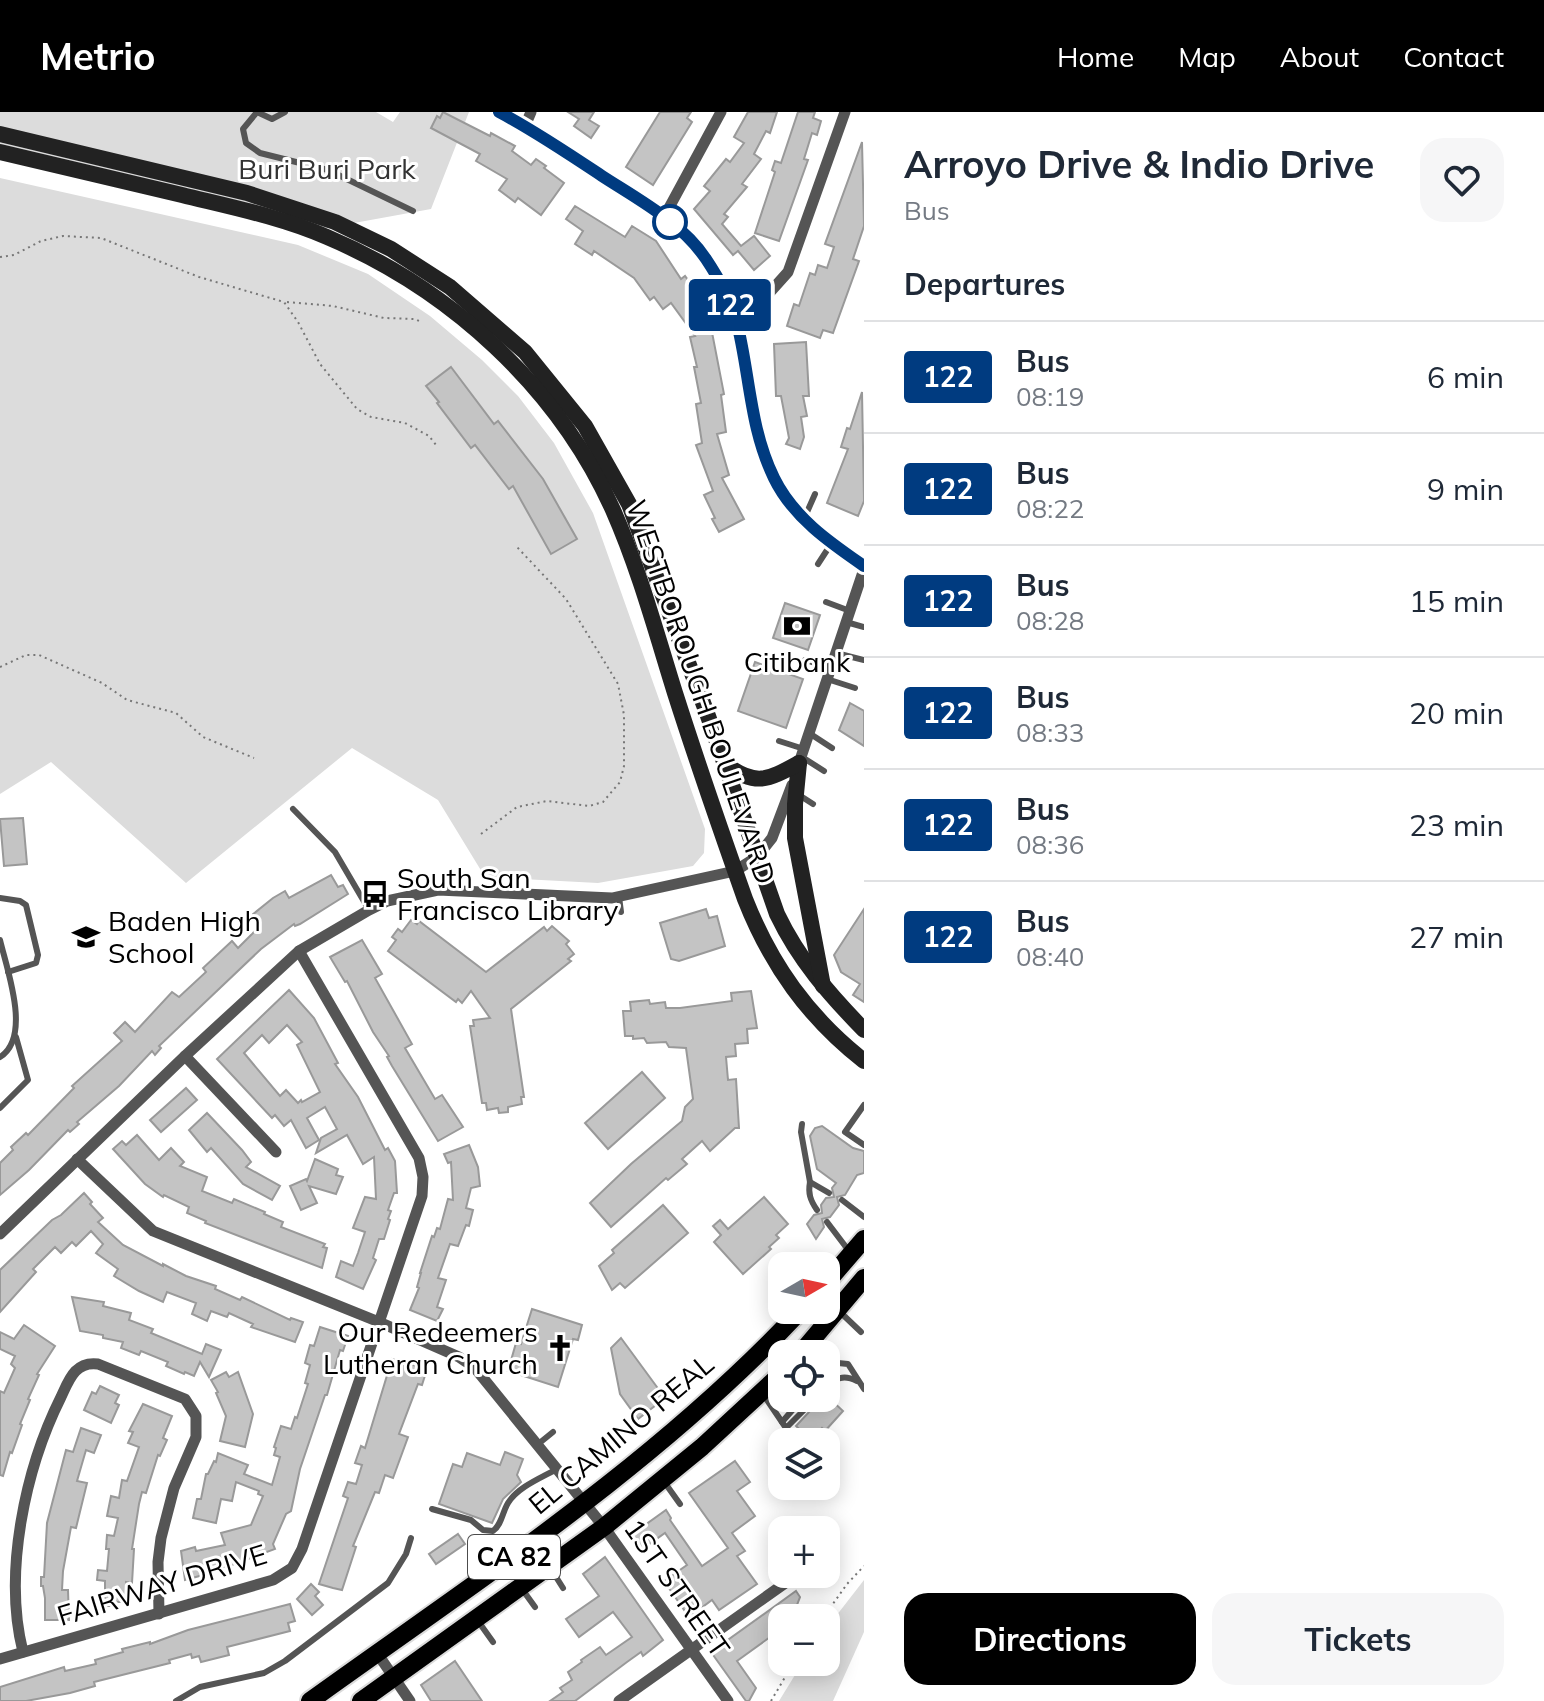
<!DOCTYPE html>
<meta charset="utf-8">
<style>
:root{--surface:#fff;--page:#f6f6f7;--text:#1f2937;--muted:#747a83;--line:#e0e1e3;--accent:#000}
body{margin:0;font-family:Mulish,sans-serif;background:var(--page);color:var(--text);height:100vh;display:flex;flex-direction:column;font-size:30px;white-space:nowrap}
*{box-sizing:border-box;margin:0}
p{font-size:26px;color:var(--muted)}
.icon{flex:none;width:44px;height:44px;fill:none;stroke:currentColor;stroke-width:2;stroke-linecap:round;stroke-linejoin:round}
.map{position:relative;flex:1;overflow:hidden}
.side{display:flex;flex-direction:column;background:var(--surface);width:680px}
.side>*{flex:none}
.badge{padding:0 16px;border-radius:6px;font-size:28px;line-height:52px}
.needle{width:52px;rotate:81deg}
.fabs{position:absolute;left:768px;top:1140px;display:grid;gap:16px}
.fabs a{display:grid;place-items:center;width:72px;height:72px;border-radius:16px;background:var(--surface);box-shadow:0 4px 20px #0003;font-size:40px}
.map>.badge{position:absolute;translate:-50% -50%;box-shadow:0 0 0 4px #fff}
h2{padding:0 40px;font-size:30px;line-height:72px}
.round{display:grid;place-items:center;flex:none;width:84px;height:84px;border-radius:24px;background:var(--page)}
.overview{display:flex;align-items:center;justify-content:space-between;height:136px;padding:0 40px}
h1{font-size:38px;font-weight:700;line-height:60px}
.button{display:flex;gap:16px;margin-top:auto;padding:16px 40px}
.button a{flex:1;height:92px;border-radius:24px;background:var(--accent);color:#fff;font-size:32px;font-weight:700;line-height:92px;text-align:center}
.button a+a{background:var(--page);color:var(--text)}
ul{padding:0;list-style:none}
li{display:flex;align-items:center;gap:24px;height:112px;padding:0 40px;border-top:2px solid var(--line)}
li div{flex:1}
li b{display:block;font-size:30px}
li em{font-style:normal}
li .badge{min-width:88px;font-weight:700;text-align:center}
header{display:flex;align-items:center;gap:48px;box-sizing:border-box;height:112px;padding:0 40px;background:var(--accent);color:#fff}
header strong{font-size:38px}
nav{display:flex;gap:44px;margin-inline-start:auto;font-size:28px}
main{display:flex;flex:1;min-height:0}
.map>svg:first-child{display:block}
</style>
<header>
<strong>Metrio</strong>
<nav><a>Home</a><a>Map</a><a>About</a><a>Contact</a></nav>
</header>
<main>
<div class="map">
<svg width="864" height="1589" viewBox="0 0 864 1589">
<rect width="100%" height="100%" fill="#fff"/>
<g fill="#dcdcdc">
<polygon points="0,0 376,0 393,10 400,0 469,0 431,97 321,117 245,93 0,48"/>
<polygon points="0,66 298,133 368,162 430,204 482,248 518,284 554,331 593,401 705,717 704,741 693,754 598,771 485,765 438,688 352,636 186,771 51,650 0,682"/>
<polygon points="864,1468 864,1520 833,1589 779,1589 803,1550 826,1550 826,1517"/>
</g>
<g fill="#c4c4c4" stroke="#999" stroke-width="2" fill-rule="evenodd">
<polygon points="443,0 490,24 491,21 515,34 512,39 531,53 536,47 546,54 544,56 564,71 541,103 518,86 515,90 499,78 507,67 476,49 480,42 431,16 437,4 440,6"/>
<polygon points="568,0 594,0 589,8 599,14 591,26 574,14 579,7"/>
<polygon points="660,0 691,0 687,6 692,10 653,73 626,55"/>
<polygon points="748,0 777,0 770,21 766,19 754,42 761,47 742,72 747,75 724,102 728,105 722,112 741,134 754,124 770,144 754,158 738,139 733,143 694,97 710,79 704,74 726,47 730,50 744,31 734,25"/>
<polygon points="798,0 815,0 813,6 821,9 817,23 812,21 804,47 808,48 779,129 755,121 775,60 772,58 775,49 781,51"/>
<polygon points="862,30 864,114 853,147 859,149 833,221 823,218 820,226 787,214 794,192 799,194 810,161 815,163 818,153 827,156 834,135 825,132"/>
<polygon points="575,94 625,125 632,114 656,129 681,167 685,164 704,190 702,191 707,210 710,210 724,282 721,283 726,320 717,322 729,363 722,366 744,407 719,420 712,407 715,406 704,383 713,379 696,333 702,331 696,292 701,291 694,255 697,255 690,225 695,224 671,191 663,197 654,185 650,188 634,166 594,139 592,143 575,132 583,119 566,107"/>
<polygon points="806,230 809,284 803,284 807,304 801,305 804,325 800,337 786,332 789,326 781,284 776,284 774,232"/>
<polygon points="451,255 494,312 498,309 543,367 577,427 551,442 513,374 509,377 475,333 471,336 437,291 439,290 426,274"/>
<polygon points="862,280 864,389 858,404 827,391 848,337 841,335 847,316 850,317"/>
<polygon points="785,491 820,503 808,538 773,526"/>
<polygon points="755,550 803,567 786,616 738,599"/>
<polygon points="850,591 864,599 864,634 839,618"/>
<polygon points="23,706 27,752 4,754 0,707"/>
<polygon points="331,763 338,775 343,773 348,782 300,812 295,814 294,812 261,837 159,934 161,936 155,943 152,939 119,974 77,1010 79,1012 70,1020 68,1018 29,1058 0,1083 0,1051 13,1038 11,1035 26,1021 28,1023 74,976 72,974 122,929 114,921 125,910 135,920 172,880 179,885 206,860 203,856 232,829 238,836 260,814 252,803 273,786 285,779 289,786"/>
<polygon points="706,797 709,806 717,804 725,834 679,849 671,847 660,811"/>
<polygon points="864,797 864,890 853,883 860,872 841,860 834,843"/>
<polygon points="411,808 417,812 419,809 486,860 544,815 547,819 552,814 569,829 566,832 574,842 568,847 571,849 511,897 524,985 521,985 522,992 508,995 508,1000 499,1001 498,996 487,998 486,991 482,991 470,914 474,914 473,908 490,906 471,879 462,891 458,887 456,890 388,839 396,828 392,825 398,817 402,820"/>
<polygon points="362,828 382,862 375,866 412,932 405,936 435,987 442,983 463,1015 438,1029 392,954 387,945 389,944 373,920 347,869 345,870 330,845"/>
<path d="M289,878L314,906L338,951L335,952L358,985L385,1038L388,1036L395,1049L397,1081H394L388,1098L391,1099L388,1107L390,1108L384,1127H379L373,1146L376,1148L363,1177L336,1165L341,1149L353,1154L358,1141L365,1120L353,1116L365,1085L376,1087L374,1045L363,1052L347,1023L316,1041L321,1026L337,1017L325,995L307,1006L319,1028L306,1036L291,1008L284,1014L275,1003L272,1006L217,947ZM287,913L302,930L297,933L320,980L302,990L301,988L298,991L286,978L280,984L244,941L262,923L269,931Z"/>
<polygon points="751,879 757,916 747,917 748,931 735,932 736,944 726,945 728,968 736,967 739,1016 735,1016 710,1039 702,1029 682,1047 687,1052 668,1068 666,1066 611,1115 590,1091 631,1052 682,1009 685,995 693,987 686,936 669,935 666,930 647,931 644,926 633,927 633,924 625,924 623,899 631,899 630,890 649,888 650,892 665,890 666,896 680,896 732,889 731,881"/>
<polygon points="642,960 665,986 608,1037 585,1011"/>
<polygon points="186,976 197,988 161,1020 150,1008"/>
<polygon points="207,1001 242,1038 251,1050 246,1055 280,1074 272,1088 243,1072 211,1036 207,1040 189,1018"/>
<polygon points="822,1014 853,1036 864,1039 864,1061 857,1063 845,1083 837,1085 839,1093 830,1105 822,1107 824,1115 816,1127 807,1112 814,1103 822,1101 821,1093 826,1086 834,1085 832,1076 836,1071 817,1057 810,1024 815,1016"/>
<polygon points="137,1023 159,1048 171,1036 184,1050 180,1054 207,1065 202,1079 232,1091 234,1087 265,1100 264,1102 283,1110 281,1115 325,1132 323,1135 327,1136 322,1156 205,1111 206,1109 187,1101 189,1095 164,1083 163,1085 145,1072 113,1037 122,1029 126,1033"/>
<polygon points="469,1033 478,1055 480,1074 471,1076 466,1096 473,1098 469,1114 466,1113 458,1134 450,1132 438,1166 446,1168 437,1195 443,1197 437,1209 410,1198 419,1176 417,1175 421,1161 420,1161 432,1124 434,1125 437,1116 440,1117 448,1087 453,1088 451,1050 448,1051 444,1042"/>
<polygon points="315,1047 338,1057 336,1063 343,1065 336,1082 309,1074 317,1091 301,1098 290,1074 306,1067 307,1069"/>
<polygon points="84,1081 92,1090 90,1092 103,1106 98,1110 123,1133 163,1154 163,1152 186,1164 216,1174 215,1177 240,1188 242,1185 290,1208 291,1206 303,1210 295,1230 251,1215 253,1212 229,1201 227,1205 211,1199 207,1209 192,1202 196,1191 167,1180 163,1190 139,1179 114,1164 118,1157 96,1141 103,1132 91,1119 76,1134 72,1130 61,1141 55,1135 33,1157 36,1160 0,1200 0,1158 52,1108 61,1103"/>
<polygon points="764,1085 788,1112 776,1123 779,1126 769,1135 771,1137 743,1162 714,1130 721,1123 713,1114 720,1108 728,1117"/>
<polygon points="663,1093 688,1121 625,1176 620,1171 612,1178 599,1154 614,1141 612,1138"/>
<polygon points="72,1185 104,1190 103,1194 131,1201 129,1208 153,1217 151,1221 202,1242 206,1232 221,1238 209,1265 200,1250 194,1264 185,1260 184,1262 166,1254 168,1250 141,1239 139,1243 121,1236 123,1230 103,1226 103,1223 80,1219"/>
<polygon points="532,1197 582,1213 578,1228 573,1227 558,1275 508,1259 516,1231 521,1232"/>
<polygon points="24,1213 55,1234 37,1262 39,1263 28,1287 30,1288 20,1312 22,1313 12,1341 10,1340 3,1364 0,1363 0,1279 4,1281 15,1256 11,1252 15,1244 0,1237 0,1220 14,1227"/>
<polygon points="320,1215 348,1224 343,1239 340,1238 327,1283 325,1283 300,1357 291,1399 286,1402 273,1432 275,1437 229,1454 201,1459 203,1463 185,1468 181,1439 195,1435 196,1439 225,1433 221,1421 251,1413 263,1384 258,1382 259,1379 236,1370 232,1389 221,1387 216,1411 193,1406 197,1387 201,1387 206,1362 208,1362 214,1349 216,1350 218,1341 248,1353 244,1362 272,1373 280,1345 274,1343 276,1336 274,1335 281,1314 291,1317 295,1305 297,1306 308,1272 305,1271 310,1253 305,1251 310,1233 314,1234"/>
<polygon points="621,1226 665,1286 638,1307 620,1282 611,1236"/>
<polygon points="392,1247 427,1257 422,1273 418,1272 399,1322 408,1325 393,1366 385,1363 379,1381 375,1380 353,1434 356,1435 342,1478 333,1476 319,1472 348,1386 343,1384 348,1370 356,1372 362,1353 355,1351 361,1334 365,1336"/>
<polygon points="226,1260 229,1265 238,1260 253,1302 245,1335 220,1329 226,1304 216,1281 218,1280 211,1268"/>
<polygon points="100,1274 119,1283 115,1291 119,1293 111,1311 84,1298 92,1280 96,1282"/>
<polygon points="822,1286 829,1286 843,1299 825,1319 822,1316 811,1328 796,1314"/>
<polygon points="143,1292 172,1304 163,1326 167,1328 160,1344 158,1343 146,1381 142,1380 139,1392 132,1437 134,1437 132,1471 126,1470 126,1490 116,1490 116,1494 105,1494 105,1469 97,1468 98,1458 107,1459 109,1437 106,1437 107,1423 114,1424 118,1406 107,1404 111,1384 119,1386 122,1368 127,1369 139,1335 128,1331 133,1320 129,1319"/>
<polygon points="81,1316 101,1323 94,1341 86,1338 77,1369 87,1371 76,1416 71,1415 63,1459 62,1478 68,1478 69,1508 45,1508 45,1486 43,1474 41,1474 41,1465 44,1465 47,1411 66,1338 73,1340"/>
<polygon points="505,1340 523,1347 517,1363 521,1370 503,1387 492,1411 439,1392 453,1352 462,1355 467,1341 500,1353"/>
<polygon points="735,1349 750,1370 737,1379 755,1404 732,1421 745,1439 737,1444 757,1472 719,1498 712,1488 689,1505 664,1469 687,1453 665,1421 641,1438 631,1423 666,1398 671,1406 670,1408 702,1454 728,1436 689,1381"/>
<polygon points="458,1422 465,1432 436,1452 429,1442"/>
<polygon points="605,1445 663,1528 643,1544 641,1540 627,1550 575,1589 550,1589 563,1580 560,1576 572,1568 568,1560 582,1550 581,1548 600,1535 606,1543 632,1525 613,1500 579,1525 566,1507 599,1484 583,1462"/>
<polygon points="311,1472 319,1480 315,1484 323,1493 312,1503 297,1487"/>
<polygon points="796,1479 800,1485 795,1498 773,1514 777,1520 737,1549 756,1576 749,1589 746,1589 711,1540"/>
<polygon points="290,1492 295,1509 288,1511 290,1519 227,1535 229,1543 201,1550 199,1544 192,1546 191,1542 169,1548 170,1551 94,1570 95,1574 70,1581 26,1589 0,1589 0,1575 64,1555 65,1559 96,1552 95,1548 123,1540 122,1537 150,1530 150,1532 188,1518"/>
<polygon points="455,1549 482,1589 431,1589 421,1573"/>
</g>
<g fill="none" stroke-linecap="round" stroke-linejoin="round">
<g stroke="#dbdbdb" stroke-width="22">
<g id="primary">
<polyline points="826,1171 864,1127"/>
<polyline points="800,1242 864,1166"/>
<path d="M310,1589C481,1466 657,1352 801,1198"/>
<polyline points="361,1589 604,1415 702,1335 782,1261"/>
</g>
</g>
<g stroke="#777" stroke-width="2" stroke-dasharray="2 4" stroke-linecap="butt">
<polyline points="0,145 14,143 41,129 63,124 101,126 199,165 284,190 298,210 320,252 357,297 371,305 405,311 429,324 436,333"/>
<polyline points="287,190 333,194 384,206 415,207 421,210"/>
<polyline points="0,555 26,543 39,543 102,571 127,588 176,601 203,625 254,646"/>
<polyline points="481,722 517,695 547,689 589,694 603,690 620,670 624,654 624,603 618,572 566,487 517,435"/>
<polyline points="823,1506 847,1472 864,1454"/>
<polyline points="771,1589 794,1550"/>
</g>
<g stroke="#555" stroke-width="6">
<polyline points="285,0 272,7 257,0 243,17 246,31 260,41 328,58 413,99"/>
<polyline points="804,407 815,382"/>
<polyline points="818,452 831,432"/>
<polyline points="826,490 850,499"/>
<polyline points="846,510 864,515"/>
<polyline points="836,541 864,548"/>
<polyline points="805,548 831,556"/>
<polyline points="827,567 855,576"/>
<polyline points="809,621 832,636"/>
<polyline points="779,629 804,637"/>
<polyline points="802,645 824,659"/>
<polyline points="799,683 813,692"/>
<polyline points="293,697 335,740 369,798"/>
<polyline points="619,785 621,800"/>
<polyline points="0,786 20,789 26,793 38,843 36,851 8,860"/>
<path d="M0,828C7,858 32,925 0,945"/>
<polyline points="864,993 845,1020 864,1033"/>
<polyline points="0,996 28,968 16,925"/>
<path d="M802,1012L801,1020L810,1070C808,1081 810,1088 817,1098"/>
<polyline points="810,1070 829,1081"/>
<polyline points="842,1088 864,1105"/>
<polyline points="827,1110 849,1139"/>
<polyline points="840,1200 861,1220"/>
<polyline points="826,1260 838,1251 848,1252 864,1277"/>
<path d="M826,1276C836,1266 843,1262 857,1269"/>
<polyline points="763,1282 786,1316 816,1286"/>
<polyline points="782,1310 803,1286"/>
<polyline points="537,1333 553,1320"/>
<polyline points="665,1371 680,1392"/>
<path d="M432,1397L471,1408L483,1418L493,1419C502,1412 502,1401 508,1391C518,1375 541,1366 557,1357"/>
<polyline points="551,1457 563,1476"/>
<polyline points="522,1477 535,1495"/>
<polyline points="478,1509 493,1530"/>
<polyline points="176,1589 200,1575 264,1561 285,1549 388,1471 406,1442 411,1426"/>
</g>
<g stroke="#555" stroke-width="11">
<path d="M500,0C535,19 569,42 603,64C639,88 681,110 706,147C745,205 740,257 757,320C773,384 811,419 864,454"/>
<polyline points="525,14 531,0"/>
<polyline points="664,105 721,0"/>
<polyline points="735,206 762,189 788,160 845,0"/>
<polyline points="797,657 864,457"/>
<polyline points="185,944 276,1040"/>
<polyline points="77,1047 153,1119 379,1210 459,1245 475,1256 604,1415 728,1589"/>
<polyline points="0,1122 185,944 299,839 369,798 387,789 438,778 612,786 735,759 757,745 772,726 792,673"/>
<path d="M23,1540C3,1461 25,1357 61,1285C69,1268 75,1249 98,1252L185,1287L196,1304V1325L174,1376L161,1426L158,1450L159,1502"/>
<polyline points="377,1541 410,1589"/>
<polyline points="0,1547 273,1468 292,1456 302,1437 422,1084 423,1065 419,1046 299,839"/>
<polyline points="619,1589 798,1462"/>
</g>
<g stroke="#222" stroke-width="16">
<path d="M0,22L247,81L335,110L391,137L450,175L525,240L585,314L629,392L708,604L777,802C799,848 829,882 864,918"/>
<path d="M0,40C61,54 121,69 182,83C231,95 281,105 327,125C450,177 558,275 613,398C639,457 656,520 675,581C697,650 721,719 745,787C771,853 808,905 864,949"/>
<polyline points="799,651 795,692 795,726 823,874"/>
<path d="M725,652C756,675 768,668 799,651"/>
</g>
<use href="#primary" stroke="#000" stroke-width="18"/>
</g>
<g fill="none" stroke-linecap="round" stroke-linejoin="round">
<g stroke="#fff" stroke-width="18">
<path id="line" d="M499,0C535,19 569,42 602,64C639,88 681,110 706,147C718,165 730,186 736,207C750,260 749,315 774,366C793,405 829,430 864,454"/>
</g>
<use href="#line" stroke="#003b80" stroke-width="12"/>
</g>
<defs>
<g id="bank-bare" transform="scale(2.16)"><path d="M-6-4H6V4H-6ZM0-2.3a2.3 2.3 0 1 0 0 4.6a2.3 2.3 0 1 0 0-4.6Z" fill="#000" stroke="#fff" stroke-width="2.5" paint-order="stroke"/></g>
<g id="bus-bare" transform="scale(2.16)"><path d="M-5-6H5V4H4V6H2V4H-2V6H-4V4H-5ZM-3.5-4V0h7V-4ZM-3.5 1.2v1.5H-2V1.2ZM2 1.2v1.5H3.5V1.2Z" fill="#000" stroke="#fff" stroke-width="2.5" paint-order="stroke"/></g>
<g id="school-bare" transform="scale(2.16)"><path d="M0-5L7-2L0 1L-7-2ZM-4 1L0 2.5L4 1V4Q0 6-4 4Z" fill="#000" stroke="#fff" stroke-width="2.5" paint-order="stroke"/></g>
<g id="church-bare" transform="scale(2.16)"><path d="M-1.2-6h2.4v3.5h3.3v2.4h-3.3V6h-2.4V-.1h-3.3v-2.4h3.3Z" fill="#000" stroke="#fff" stroke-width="2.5" paint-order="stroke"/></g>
</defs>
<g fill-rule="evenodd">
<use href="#bank-bare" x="797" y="514"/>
<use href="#bus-bare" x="375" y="782"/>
<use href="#school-bare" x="86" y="825"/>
<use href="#church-bare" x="560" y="1236"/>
</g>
<circle fill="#fff" stroke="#003b80" stroke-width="4" cx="670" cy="110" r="16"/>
<g text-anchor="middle" stroke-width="6" stroke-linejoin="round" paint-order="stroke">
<rect fill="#fff" stroke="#4c4c4c" stroke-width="2" x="468" y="1423" width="92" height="44" rx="6"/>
<g font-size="26" font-weight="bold" fill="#000">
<text x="514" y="1454">CA 82</text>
</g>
<g font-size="28" fill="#333" stroke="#fff">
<text x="327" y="67">Buri Buri Park</text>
</g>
<g font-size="28" fill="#000" stroke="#fff" text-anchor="start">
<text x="797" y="560" text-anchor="middle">Citibank</text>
<text x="397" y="776">South San<tspan x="397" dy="32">Francisco Library</tspan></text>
<text x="108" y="819">Baden High<tspan x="108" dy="32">School</tspan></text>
<text x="538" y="1230" text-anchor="end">Our Redeemers<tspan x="538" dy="32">Lutheran Church</tspan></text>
</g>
<g font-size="28" fill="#000" stroke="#fff">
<text transform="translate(701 580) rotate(71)" y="10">WESTBOROUGH BOULEVARD</text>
<text transform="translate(621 1322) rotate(-40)" y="10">EL CAMINO REAL</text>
<text transform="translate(162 1473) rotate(-17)" y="10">FAIRWAY DRIVE</text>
<text transform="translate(677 1476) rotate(55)" y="10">1ST STREET</text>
</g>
</g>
</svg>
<div class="fabs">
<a><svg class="needle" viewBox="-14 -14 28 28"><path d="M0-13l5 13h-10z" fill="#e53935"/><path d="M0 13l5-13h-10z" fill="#747a83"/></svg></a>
<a><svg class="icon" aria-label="locate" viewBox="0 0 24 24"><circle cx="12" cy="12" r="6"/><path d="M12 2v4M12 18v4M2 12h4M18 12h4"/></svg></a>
<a><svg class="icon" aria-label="layers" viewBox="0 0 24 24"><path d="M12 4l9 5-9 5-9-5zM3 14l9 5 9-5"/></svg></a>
<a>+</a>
<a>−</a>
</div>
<b class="badge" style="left:730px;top:193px;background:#003b80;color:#fff">122</b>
</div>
<section class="side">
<div class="overview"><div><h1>Arroyo Drive &amp; Indio Drive</h1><p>Bus</p></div><a class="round"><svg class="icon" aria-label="heart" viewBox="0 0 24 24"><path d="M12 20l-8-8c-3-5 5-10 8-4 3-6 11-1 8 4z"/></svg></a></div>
<h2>Departures</h2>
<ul>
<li><span class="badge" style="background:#003b80;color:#fff">122</span><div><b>Bus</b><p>08:19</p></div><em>6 min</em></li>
<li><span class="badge" style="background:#003b80;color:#fff">122</span><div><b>Bus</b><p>08:22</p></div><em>9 min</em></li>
<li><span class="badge" style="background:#003b80;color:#fff">122</span><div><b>Bus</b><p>08:28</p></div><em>15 min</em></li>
<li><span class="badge" style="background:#003b80;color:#fff">122</span><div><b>Bus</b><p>08:33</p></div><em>20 min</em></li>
<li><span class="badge" style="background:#003b80;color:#fff">122</span><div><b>Bus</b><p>08:36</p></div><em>23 min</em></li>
<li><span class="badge" style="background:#003b80;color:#fff">122</span><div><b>Bus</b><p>08:40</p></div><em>27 min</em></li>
</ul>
<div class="button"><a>Directions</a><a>Tickets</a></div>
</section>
</main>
